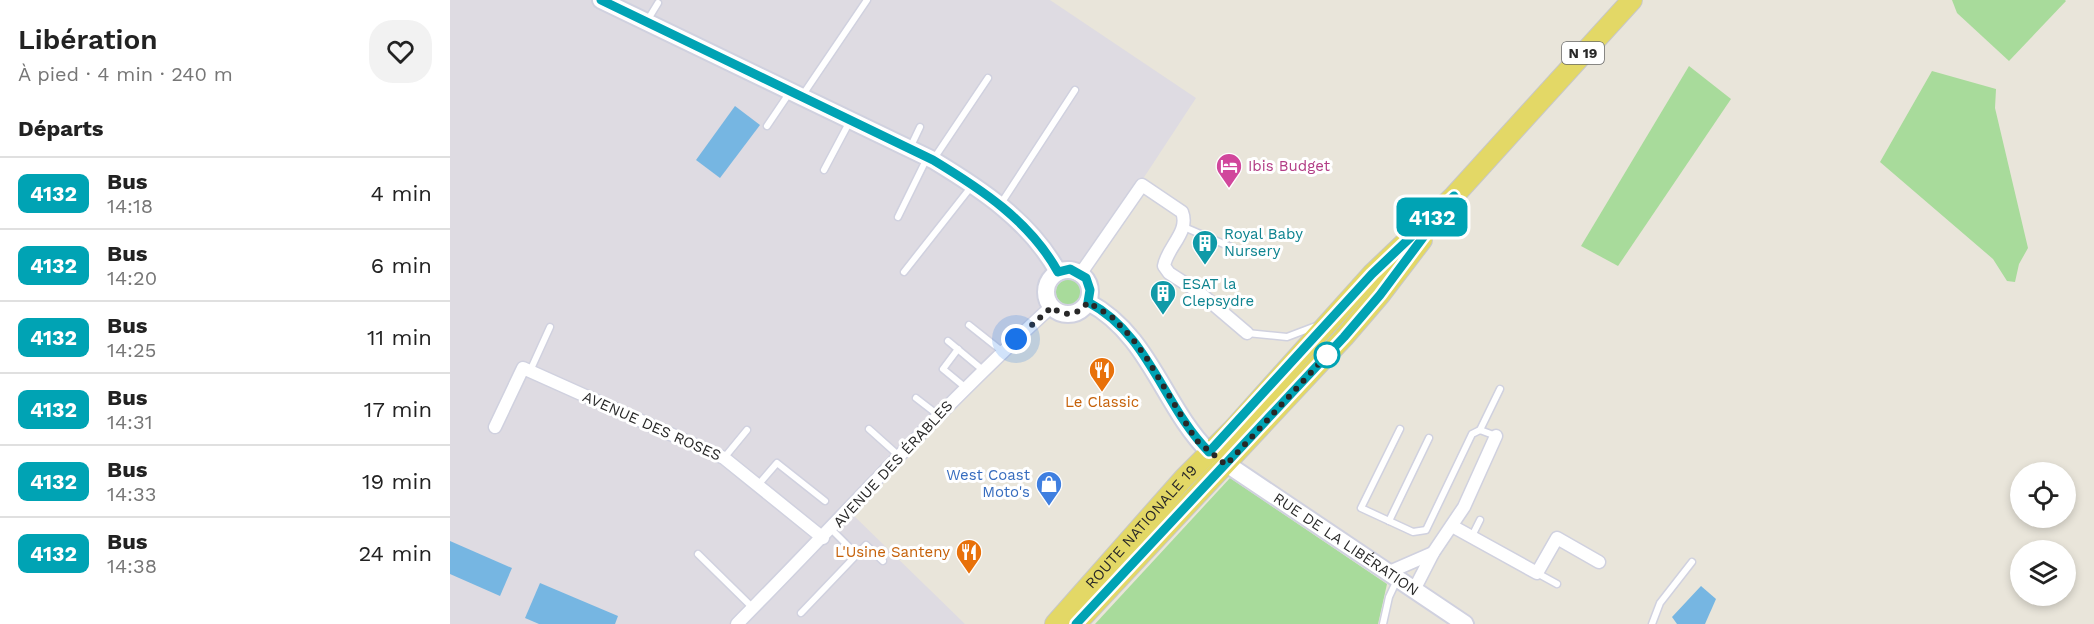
<!DOCTYPE html>
<html lang="fr">
<meta charset="utf-8">
<style>
:root{--surface:#fff;--page:#f2f2f2;--text:#222;--muted:#767676;--line:#e0e0e0}
body{margin:0;font-family:"Work Sans",sans-serif;background:var(--page);color:var(--text);height:100vh;display:flex;flex-direction:column;font-size:22px;white-space:nowrap}
*{box-sizing:border-box;margin:0}
p{font-size:20px;color:var(--muted)}
.icon{flex:none;width:33px;height:33px;fill:none;stroke:currentColor;stroke-width:2;stroke-linecap:round;stroke-linejoin:round}
.map{position:relative;flex:1;overflow:hidden}
.side{display:flex;flex-direction:column;background:var(--surface);width:450px}
.side>*{flex:none}
.badge{padding:0 12px;border-radius:9px;font-size:21px;line-height:39px}
.buttons{position:absolute;left:1560px;top:462px;display:grid;gap:12px}
.buttons a{display:grid;place-items:center;width:66px;height:66px;border-radius:50%;background:var(--surface);box-shadow:0 3px 9px #0003;font-size:30px}
.you{position:absolute;width:30px;height:30px;margin:-15px;border:4px solid #fff;border-radius:50%;background:#1a73e8;box-shadow:0 0 0 9px #1a73e833}
.map>.badge{position:absolute;translate:-50% -50%;box-shadow:0 0 0 3px #fff}
h2{padding:0 18px;font-size:22px;line-height:54px}
.round{display:grid;place-items:center;flex:none;width:63px;height:63px;border-radius:24px;background:var(--page)}
.summary{display:flex;align-items:center;justify-content:space-between;height:102px;padding:0 18px}
h1{font-size:28px;font-weight:600;line-height:45px}
ul{padding:0;list-style:none}
li{display:flex;align-items:center;gap:18px;height:72px;padding:0 18px;border-top:2px solid var(--line)}
li div{flex:1}
li b{display:block;font-size:22px}
li em{font-style:normal}
li .badge{min-width:66px;font-weight:700;text-align:center}
main{display:flex;flex:1;min-height:0}
.map>svg:first-child{display:block}
</style>
<main>
<section class="side">
<div class="summary"><div><h1>Libération</h1><p>À pied · 4 min · 240 m</p></div><a class="round"><svg class="icon" aria-label="heart" viewBox="0 0 24 24"><path d="M12 20l-8-8c-3-5 5-10 8-4 3-6 11-1 8 4z"/></svg></a></div>
<h2>Départs</h2>
<ul>
<li><span class="badge" style="background:#00a3b4;color:#fff">4132</span><div><b>Bus</b><p>14:18</p></div><em>4 min</em></li>
<li><span class="badge" style="background:#00a3b4;color:#fff">4132</span><div><b>Bus</b><p>14:20</p></div><em>6 min</em></li>
<li><span class="badge" style="background:#00a3b4;color:#fff">4132</span><div><b>Bus</b><p>14:25</p></div><em>11 min</em></li>
<li><span class="badge" style="background:#00a3b4;color:#fff">4132</span><div><b>Bus</b><p>14:31</p></div><em>17 min</em></li>
<li><span class="badge" style="background:#00a3b4;color:#fff">4132</span><div><b>Bus</b><p>14:33</p></div><em>19 min</em></li>
<li><span class="badge" style="background:#00a3b4;color:#fff">4132</span><div><b>Bus</b><p>14:38</p></div><em>24 min</em></li>
</ul>
</section>
<div class="map">
<svg width="1644" height="624" viewBox="0 0 1644 624">
<rect width="100%" height="100%" fill="#e9e5da"/>
<polygon fill="#dedbe2" points="0,0 600,0 746,98 628,278 399,511 515,624 0,624"/>
<g fill="#a8db9b">
<polygon points="1502,0 1615,0 1616,1 1559,61 1507,13"/>
<polygon points="1239,66 1281,99 1168,266 1131,246"/>
<polygon points="1482,71 1546,89 1545,108 1578,248 1569,264 1565,282 1557,281 1543,259 1430,162"/>
<circle cx="619" cy="292" r="13"/>
<polygon points="780,478 937,584 928,624 645,624"/>
</g>
<g fill="#76b6e2">
<polygon points="285,106 310,125 270,178 246,160"/>
<polygon points="0,541 62,568 50,596 0,574"/>
<polygon points="90,583 168,616 165,624 89,624 75,618"/>
<polygon points="1251,586 1266,599 1255,624 1227,624 1222,617"/>
</g>
<g fill="none" stroke-linecap="round" stroke-linejoin="round">
<g stroke="#d0d1df" stroke-width="9">
<g id="lane">
<polyline points="197,21 208,3"/>
<polyline points="352,96 417,0"/>
<polyline points="317,126 340,92"/>
<polyline points="460,148 470,127"/>
<polyline points="483,160 538,78"/>
<polyline points="374,170 400,121"/>
<polyline points="550,205 625,90"/>
<polyline points="448,217 477,158"/>
<polyline points="734,227 790,251"/>
<polyline points="454,272 521,187"/>
<polyline points="519,325 553,352"/>
<polyline points="797,333 837,337 866,326"/>
<polyline points="498,341 534,371"/>
<polyline points="508,349 493,369 516,388"/>
<polyline points="80,371 100,327"/>
<polyline points="466,398 488,415"/>
<polyline points="419,429 448,455"/>
<polyline points="950,429 911,508 963,532 976,530 1022,434 1030,430 1046,436"/>
<polyline points="1030,430 1050,389"/>
<polyline points="274,458 297,430"/>
<polyline points="308,485 327,463 375,501"/>
<polyline points="939,521 979,438"/>
<polyline points="381,529 407,555"/>
<polyline points="1022,536 1030,520"/>
<polyline points="248,554 303,608"/>
<polyline points="1087,573 1107,584"/>
<polyline points="351,613 416,545 433,561"/>
<polyline points="933,624 939,597 947,580"/>
<polyline points="1202,624 1210,603 1242,562"/>
</g>
</g>
<g stroke="#d0d1df" stroke-width="15">
<g id="street">
<path d="M631,273L692,185L732,212C740,232 717,247 714,266L719,273L750,293L797,333"/>
<polyline points="45,427 73,368 274,458 373,538"/>
<polyline points="1002,526 1087,573 1107,538 1149,562"/>
<polyline points="937,573 983,553"/>
<polyline points="964,590 983,553 1014,507 1046,436"/>
<path d="M287,624C392,518 491,407 601,307"/>
</g>
</g>
<g stroke="#d0d1df" stroke-width="20">
<g id="secondary">
<path d="M151,0L483,160C531,189 580,221 608,272"/>
<circle cx="618" cy="292" r="22"/>
<path id="s1" d="M638,302C700,335 713,406 759,452L1015,624"/>
</g>
</g>
<g stroke="#c7c7c7" stroke-width="22">
<g id="primary">
<path id="s2" d="M605,624L734,478L783,429L922,274L1004,196L1182,0"/>
<polyline points="626,624 894,337 930,295 972,240"/>
</g>
</g>
<use href="#lane" stroke="#fff" stroke-width="6"/>
<use href="#street" stroke="#fff" stroke-width="12"/>
<use href="#secondary" stroke="#fff" stroke-width="16"/>
<use href="#primary" stroke="#e3d866" stroke-width="20"/>
</g>
<g fill="none" stroke-linecap="round" stroke-linejoin="round">
<g stroke="#fff" stroke-width="14">
<path id="line" d="M151,0L483,160C531,189 580,221 608,272L620,269L636,278L640,290L638,302C700,335 713,406 759,452L922,274L1004,196L930,295L894,337L626,624"/>
</g>
<use href="#line" stroke="#00a3b4" stroke-width="9"/>
<path stroke="#282828" stroke-width="6" stroke-dasharray="0 10.8" d="M566,339L602,307C615,318 628,315 638,302L662,317L681,337L696,357L746,440L776,465L879,353L877,355"/>
</g>
<defs>
<g id="hotel-pin" transform="scale(1.35)"><path d="M0 17L-7.5 6A9.5 9.5 0 1 1 7.5 6Z" fill="#d1479c" stroke="#fff"/><path d="M-6-4.5h1.5V1H6V5H4.5V3h-9V5H-6ZM-4 0a1.8 1.8 0 1 1 3.6 0ZM.5 0V-2.5h3Q6-2.5 6 0Z" fill="#fff"/></g>
<g id="building-pin" transform="scale(1.35)"><path d="M0 17L-7.5 6A9.5 9.5 0 1 1 7.5 6Z" fill="#0f9aa8" stroke="#fff"/><path d="M-4-6H4V6H1V3H-1V6H-4ZM-2.5-4.3h1.7v1.8h-1.7ZM.8-4.3h1.7v1.8H.8ZM-2.5-1h1.7V.8h-1.7ZM.8-1h1.7V.8H.8Z" fill="#fff"/></g>
<g id="restaurant-pin" transform="scale(1.35)"><path d="M0 17L-7.5 6A9.5 9.5 0 1 1 7.5 6Z" fill="#e8710a" stroke="#fff"/><path d="M-5-6h1v4h1v-4h1v4h1v-4h1v5L-1.5 .5V6h-2V.5L-5-1ZM5-6V6H3V1.5H1.5Q1.5-4 5-6Z" fill="#fff"/></g>
<g id="shop-pin" transform="scale(1.35)"><path d="M0 17L-7.5 6A9.5 9.5 0 1 1 7.5 6Z" fill="#3f7fe0" stroke="#fff"/><path d="M-5-2.5h2.3a2.7 3.5 0 0 1 5.4 0H5L5.5 6h-11ZM-1.5-2.5h3a1.5 2.3 0 0 0-3 0Z" fill="#fff"/></g>
</defs>
<g fill-rule="evenodd">
<use href="#hotel-pin" x="779" y="166"/>
<use href="#building-pin" x="755" y="243"/>
<use href="#building-pin" x="713" y="293"/>
<use href="#restaurant-pin" x="652" y="370"/>
<use href="#shop-pin" x="599" y="484"/>
<use href="#restaurant-pin" x="519" y="552"/>
</g>
<circle fill="#fff" stroke="#00a3b4" stroke-width="3" cx="877" cy="355" r="12"/>
<g text-anchor="middle" stroke-width="6" stroke-linejoin="round" paint-order="stroke">
<rect fill="#fff" stroke="#686868" stroke-width="1.5" x="1112" y="42" width="42" height="22" rx="4.5"/>
<g font-size="14" font-weight="bold" fill="#282828">
<text x="1133" y="58">N 19</text>
</g>
<g font-size="15" fill="#b23c85" stroke="#fff" text-anchor="start">
<text x="798" y="171">Ibis Budget</text>
</g>
<g font-size="15" fill="#0d838f" stroke="#fff" text-anchor="start">
<text x="774" y="239">Royal Baby<tspan x="774" dy="17">Nursery</tspan></text>
<text x="732" y="289">ESAT la<tspan x="732" dy="17">Clepsydre</tspan></text>
</g>
<g font-size="15" fill="#c56008" stroke="#fff">
<text x="652" y="407">Le Classic</text>
<text x="500" y="557" text-anchor="end">L'Usine Santeny</text>
</g>
<g font-size="15" fill="#282828" stroke="#fff">
<text transform="translate(202 426) rotate(24)" y="5">AVENUE DES ROSES</text>
<text transform="translate(443 464) rotate(-47)" y="5">AVENUE DES ÉRABLES</text>
<text dy="5" stroke="none"><textPath href="#s2" startOffset="130">ROUTE NATIONALE 19</textPath></text>
<text dy="5" stroke="none"><textPath href="#s1" startOffset="360">RUE DE LA LIBÉRATION</textPath></text>
</g>
<g font-size="15" fill="#366cbe" stroke="#fff" text-anchor="end">
<text x="580" y="480">West Coast<tspan x="580" dy="17">Moto's</tspan></text>
</g>
</g>
</svg>
<div class="buttons">
<a><svg class="icon" aria-label="locate" viewBox="0 0 24 24"><circle cx="12" cy="12" r="6"/><path d="M12 2v4M12 18v4M2 12h4M18 12h4"/></svg></a>
<a><svg class="icon" aria-label="layers" viewBox="0 0 24 24"><path d="M12 4l9 5-9 5-9-5zM3 14l9 5 9-5"/></svg></a>
</div>
<div class="you" style="left:566px;top:339px"></div>
<b class="badge" style="left:982px;top:217px;background:#00a3b4;color:#fff">4132</b>
</div>
</main>
